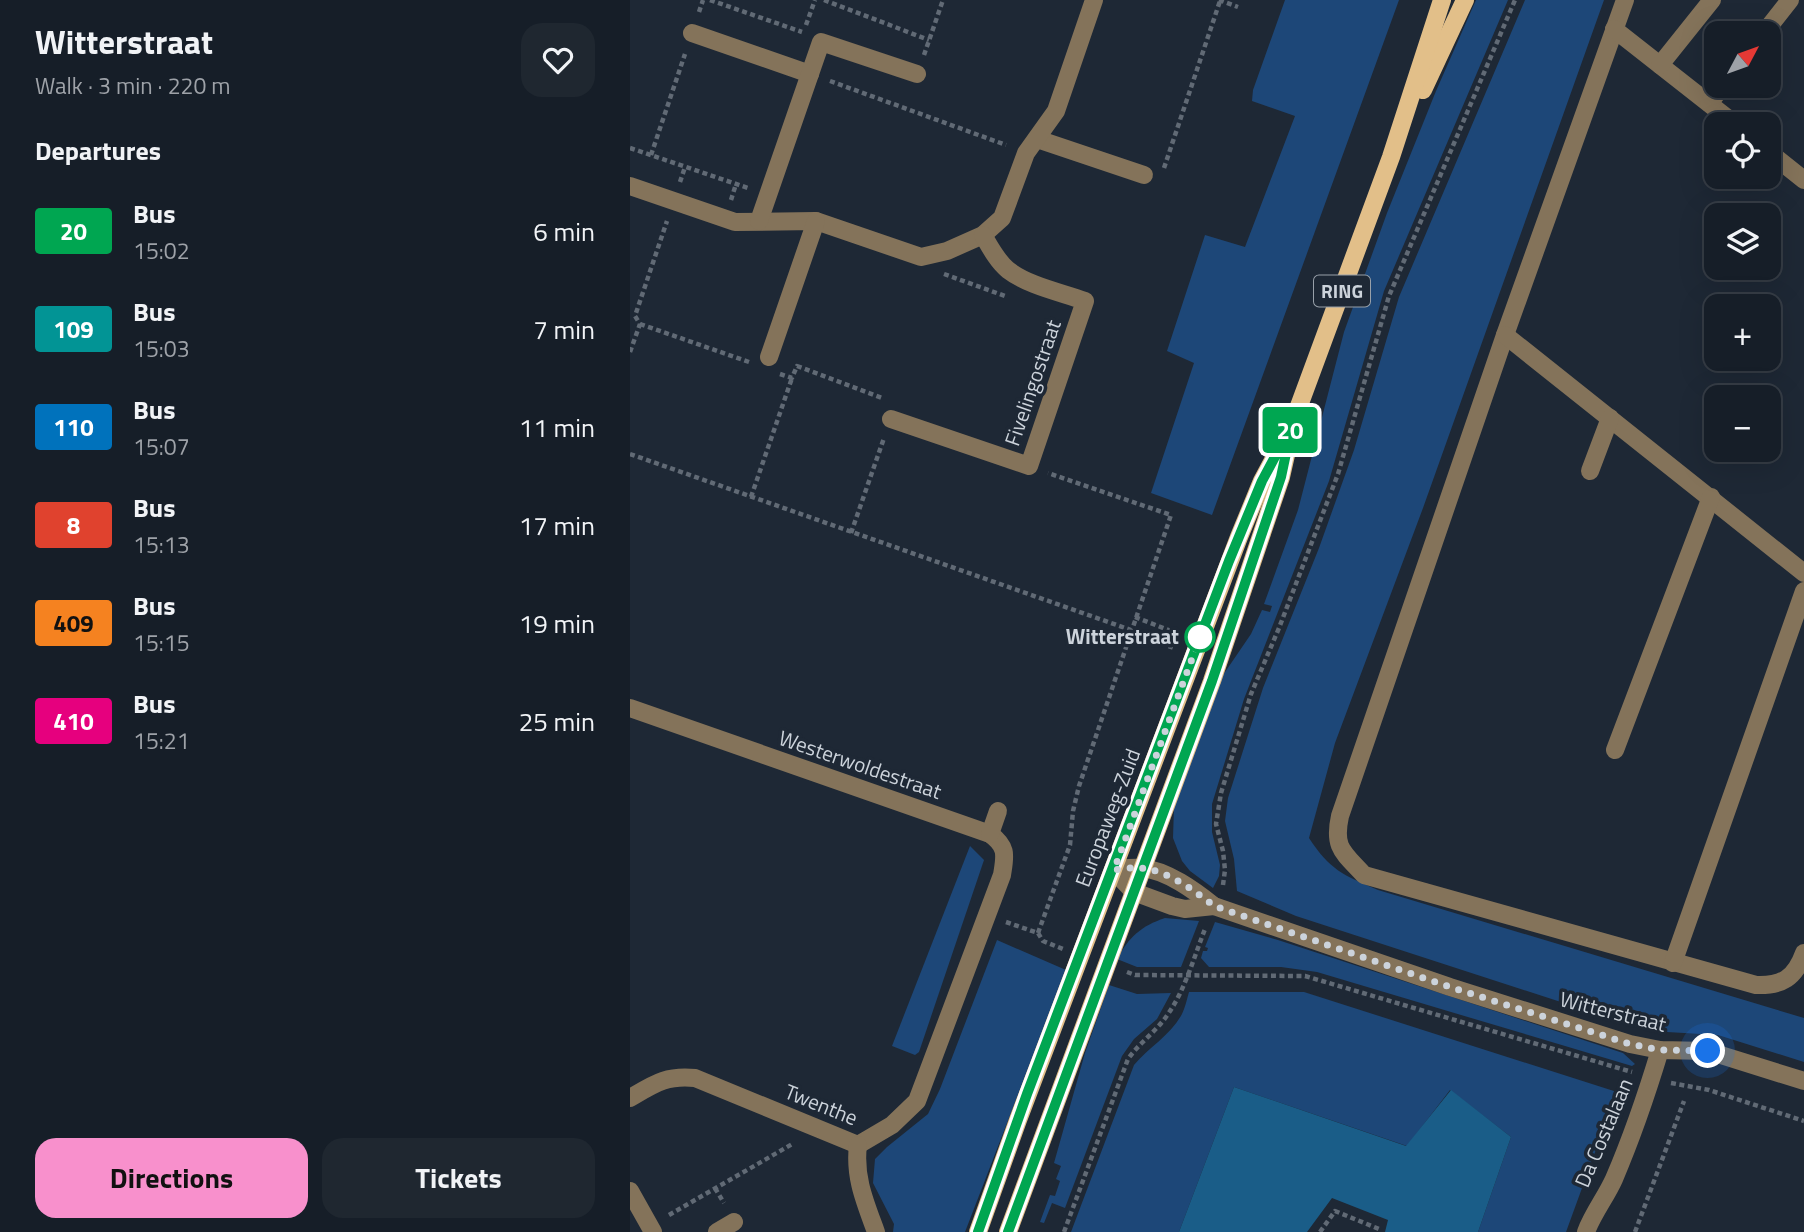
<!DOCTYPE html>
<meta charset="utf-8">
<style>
:root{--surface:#161e28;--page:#1f2730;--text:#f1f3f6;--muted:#9ea2a8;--line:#353c45;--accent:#f890cc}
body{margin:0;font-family:"Titillium Web",sans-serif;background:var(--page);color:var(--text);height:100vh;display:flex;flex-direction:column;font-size:26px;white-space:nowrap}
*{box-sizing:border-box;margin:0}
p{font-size:23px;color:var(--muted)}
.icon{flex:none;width:38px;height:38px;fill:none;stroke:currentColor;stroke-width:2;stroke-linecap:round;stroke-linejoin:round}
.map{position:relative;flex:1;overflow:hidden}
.panel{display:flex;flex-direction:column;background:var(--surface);width:630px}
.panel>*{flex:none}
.badge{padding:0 14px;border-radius:5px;font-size:24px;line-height:46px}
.needle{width:46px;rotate:49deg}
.tools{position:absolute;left:1074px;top:21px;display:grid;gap:14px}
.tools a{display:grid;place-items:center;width:77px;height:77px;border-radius:14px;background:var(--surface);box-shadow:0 7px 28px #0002,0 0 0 2px var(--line);font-size:35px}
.you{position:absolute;width:35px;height:35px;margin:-18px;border:5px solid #fff;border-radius:50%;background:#1a73e8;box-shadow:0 0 0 10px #1a73e833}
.map>.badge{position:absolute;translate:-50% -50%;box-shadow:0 0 0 4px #fff}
h2{padding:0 35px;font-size:26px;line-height:63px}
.round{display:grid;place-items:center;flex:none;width:74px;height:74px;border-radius:21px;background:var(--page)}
.overview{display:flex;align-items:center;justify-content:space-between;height:119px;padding:0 35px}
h1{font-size:33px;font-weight:700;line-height:52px}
.button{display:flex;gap:14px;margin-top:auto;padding:14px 35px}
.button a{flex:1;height:80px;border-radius:21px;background:var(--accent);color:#111;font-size:28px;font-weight:700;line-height:80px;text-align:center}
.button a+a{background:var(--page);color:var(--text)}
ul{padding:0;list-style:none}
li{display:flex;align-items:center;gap:21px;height:98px;padding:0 35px}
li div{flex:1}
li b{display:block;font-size:26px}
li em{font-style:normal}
li .badge{min-width:77px;font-weight:700;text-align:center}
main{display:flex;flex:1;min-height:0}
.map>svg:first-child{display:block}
</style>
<main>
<section class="panel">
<div class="overview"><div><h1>Witterstraat</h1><p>Walk · 3 min · 220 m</p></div><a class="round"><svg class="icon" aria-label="heart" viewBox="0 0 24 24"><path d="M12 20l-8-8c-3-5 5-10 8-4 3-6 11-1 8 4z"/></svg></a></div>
<h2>Departures</h2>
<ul>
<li><span class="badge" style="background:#00a651;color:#fff">20</span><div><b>Bus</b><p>15:02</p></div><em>6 min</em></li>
<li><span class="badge" style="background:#029495;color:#fff">109</span><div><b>Bus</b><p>15:03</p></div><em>7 min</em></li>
<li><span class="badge" style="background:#0072bc;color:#fff">110</span><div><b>Bus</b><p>15:07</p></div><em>11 min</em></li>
<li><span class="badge" style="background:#e0422e;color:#fff">8</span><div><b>Bus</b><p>15:13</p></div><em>17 min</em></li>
<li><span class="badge" style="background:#f58220;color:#111">409</span><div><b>Bus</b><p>15:15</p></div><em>19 min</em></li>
<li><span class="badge" style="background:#e6007e;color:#fff">410</span><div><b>Bus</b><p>15:21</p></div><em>25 min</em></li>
</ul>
<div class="button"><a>Directions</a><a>Tickets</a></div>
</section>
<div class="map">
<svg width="1174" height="1232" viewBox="0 0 1174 1232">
<rect width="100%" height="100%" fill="#1e2835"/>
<g fill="#1d4778">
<polygon points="655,0 769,0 582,515 521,493 564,363 537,351 575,235 615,247 665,116 622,101 623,90"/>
<polygon points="846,0 878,0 754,291 699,481 614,699 582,804 582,832 590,865 589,876 583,888 560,871 552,861 543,838 544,807 591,678 621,634 632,610 640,612 642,606 634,604 668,510 714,332 757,213 806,91"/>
<path d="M895,0H974L793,508L705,743L679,838C700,870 713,875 748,890L1174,1018V1062L1088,1035L1020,1031L666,916L607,891L604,859L595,821L598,798L633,688L689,548L724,450L769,297Z"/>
<polygon points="340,846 354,860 289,1052 285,1055 262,1046"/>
<path d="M535,918L569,921L551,967H507L487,959C499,937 511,926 535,918Z"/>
<polygon points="585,922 648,940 993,1053 1005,1064 1002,1066 687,972 651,967 579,967 571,958 573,951 577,951 578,948 575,947"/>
<polygon points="367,940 436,970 335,1232 263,1232 264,1224 243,1183 245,1159 257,1147 298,1114 310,1089"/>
<polygon points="479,985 507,994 541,993 527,1019 504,1039 492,1056 435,1208 422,1203 414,1223 410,1222 420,1195 425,1196 430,1181 426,1179 431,1166 424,1163 455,1053"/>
<path d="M559,992H674L987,1092L936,1232H848L881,1137L820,1090L777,1146L604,1087L549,1232H441L504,1065C519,1047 541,1035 552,1014C555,1008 557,999 559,992Z"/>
</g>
<polygon fill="#1a5d88" points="604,1087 776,1146 821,1090 881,1137 848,1232 755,1232 758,1220 702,1198 677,1232 549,1232"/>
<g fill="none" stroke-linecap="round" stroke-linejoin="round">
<g stroke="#616a75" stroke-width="4.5" stroke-dasharray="5 3.5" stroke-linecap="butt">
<polyline points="80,0 172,32"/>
<polyline points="194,0 299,40"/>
<polyline points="589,0 608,7"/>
<polyline points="69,12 73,0"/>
<polyline points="176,25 185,0"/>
<polyline points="294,55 313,0"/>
<polyline points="200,81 376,145"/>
<polyline points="0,148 118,188"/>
<polyline points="21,155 55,54"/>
<polyline points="534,168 590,1"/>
<polyline points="50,182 55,167"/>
<polyline points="101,200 106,184"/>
<polyline points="314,274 375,296"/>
<polyline points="10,324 119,362"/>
<polyline points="0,352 10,324 5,316 37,221"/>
<polyline points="150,374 162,378 167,366 252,398"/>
<polyline points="0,454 501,630"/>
<polyline points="121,497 162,378"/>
<polyline points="221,533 254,438"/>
<polyline points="505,617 546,633"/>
<polyline points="540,649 545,635"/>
<polyline points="593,885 595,870 593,851 586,824 591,793 621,694 649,628 708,474 759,296 885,0"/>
<polyline points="376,922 408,933 413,941 433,949"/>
<polyline points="408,933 440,845 443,811 449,786 541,515 418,473"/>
<polyline points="497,972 505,975 675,976 1002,1072"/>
<polyline points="1041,1083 1079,1090 1174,1121"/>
<polyline points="85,1188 94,1203"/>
<polyline points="39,1215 164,1143"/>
<path d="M434,1232L498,1059C510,1042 527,1031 538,1014C555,990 564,957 575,929"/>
<polyline points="690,1232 705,1211 749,1229"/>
<polyline points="1005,1232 1054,1101"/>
</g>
<g stroke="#84735a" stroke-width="18">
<path d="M995,0L875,335L710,816C703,848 713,852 734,875L1126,985C1152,986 1165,978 1174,953"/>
<polyline points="984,29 1105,124"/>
<polyline points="62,33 180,74"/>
<polyline points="1134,33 1160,0"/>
<polyline points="1030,65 1082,0"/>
<polyline points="1079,103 1093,86"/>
<polyline points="407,139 514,175"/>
<polyline points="1139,152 1174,180"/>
<polyline points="0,186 105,222 186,221 291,257 317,251 353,235 372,218 396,153 426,111 464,0"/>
<polyline points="129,221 191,42 287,74"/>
<polyline points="875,335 1174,573"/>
<polyline points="139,357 186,221"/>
<path d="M261,419L399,466L455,301C430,292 399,286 378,270C367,261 360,247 353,235"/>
<polyline points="960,471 980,418"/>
<path d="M0,708L360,834C378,847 375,856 372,875L287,1101L262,1125L228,1145L65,1078C36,1075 24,1084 0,1098"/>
<polyline points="985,750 1081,497"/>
<polyline points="360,834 368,811"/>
<path d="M483,870C492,869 502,867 511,868C537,870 565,891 584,906L820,987L1000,1044L1030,1050L1078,1051L1174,1081"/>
<polyline points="483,870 504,892 542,906 555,909 584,906"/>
<polyline points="1043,963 1174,591"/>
<path d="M228,1145C224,1177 235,1202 246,1232"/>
<polyline points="0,1191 23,1232"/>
<polyline points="87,1232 104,1222"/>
<path d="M956,1232C963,1213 976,1197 984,1179C1002,1137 1017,1093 1030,1050"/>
</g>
<g stroke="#e2bf89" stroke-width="18">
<polyline points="793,90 835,0"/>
<polyline points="348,1232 388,1120 609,537 632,481 662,425 761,157 812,0"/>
<polyline points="378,1232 582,681 651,477 658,446"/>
</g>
</g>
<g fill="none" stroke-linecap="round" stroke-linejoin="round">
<g stroke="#fff" stroke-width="16">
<polyline id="line" points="348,1232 397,1094 599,561 632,481 662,425 651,477 582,681 378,1232"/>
</g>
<use href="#line" stroke="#00a651" stroke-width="10"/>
<path stroke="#ccd3db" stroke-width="7" stroke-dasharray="0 12.6" d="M570,637L484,870C492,869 503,867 511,868C537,870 565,891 584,906L820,987L1000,1044L1030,1050L1078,1051"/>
</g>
<circle fill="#fff" stroke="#00a651" stroke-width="3.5" cx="570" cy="637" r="14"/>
<g text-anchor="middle" stroke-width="7" stroke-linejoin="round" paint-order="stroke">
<rect fill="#1e2835" stroke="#98a0a9" stroke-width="2" x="684" y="275.5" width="56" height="31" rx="5"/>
<g font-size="19" font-weight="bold" fill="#ccd3db">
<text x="712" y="298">RING</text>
</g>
<g font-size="21" fill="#ccd3db" stroke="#1e2835">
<text transform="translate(403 383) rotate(-71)" y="7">Fivelingostraat</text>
<text transform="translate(230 765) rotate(19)" y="7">Westerwoldestraat</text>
<text transform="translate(478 818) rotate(-69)" y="7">Europaweg-Zuid</text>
<text transform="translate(983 1012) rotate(14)" y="7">Witterstraat</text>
<text transform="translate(191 1105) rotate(22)" y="7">Twenthe</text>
<text transform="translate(974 1133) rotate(-67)" y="7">Da Costalaan</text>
</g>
<g font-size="21" font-weight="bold" fill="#ccd3db" stroke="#1e2835" text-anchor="end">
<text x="549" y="644">Witterstraat</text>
</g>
</g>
</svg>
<div class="tools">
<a><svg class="needle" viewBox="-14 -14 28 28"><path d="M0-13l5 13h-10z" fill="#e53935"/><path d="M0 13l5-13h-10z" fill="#9ea2a8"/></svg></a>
<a><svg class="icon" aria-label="locate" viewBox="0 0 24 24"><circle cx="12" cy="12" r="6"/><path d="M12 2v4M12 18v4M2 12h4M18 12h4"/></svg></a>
<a><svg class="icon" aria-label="layers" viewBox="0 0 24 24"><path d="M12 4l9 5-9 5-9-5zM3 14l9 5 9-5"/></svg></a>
<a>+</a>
<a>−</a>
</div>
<div class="you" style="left:1078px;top:1051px"></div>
<b class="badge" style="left:660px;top:430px;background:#00a651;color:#fff">20</b>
</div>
</main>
